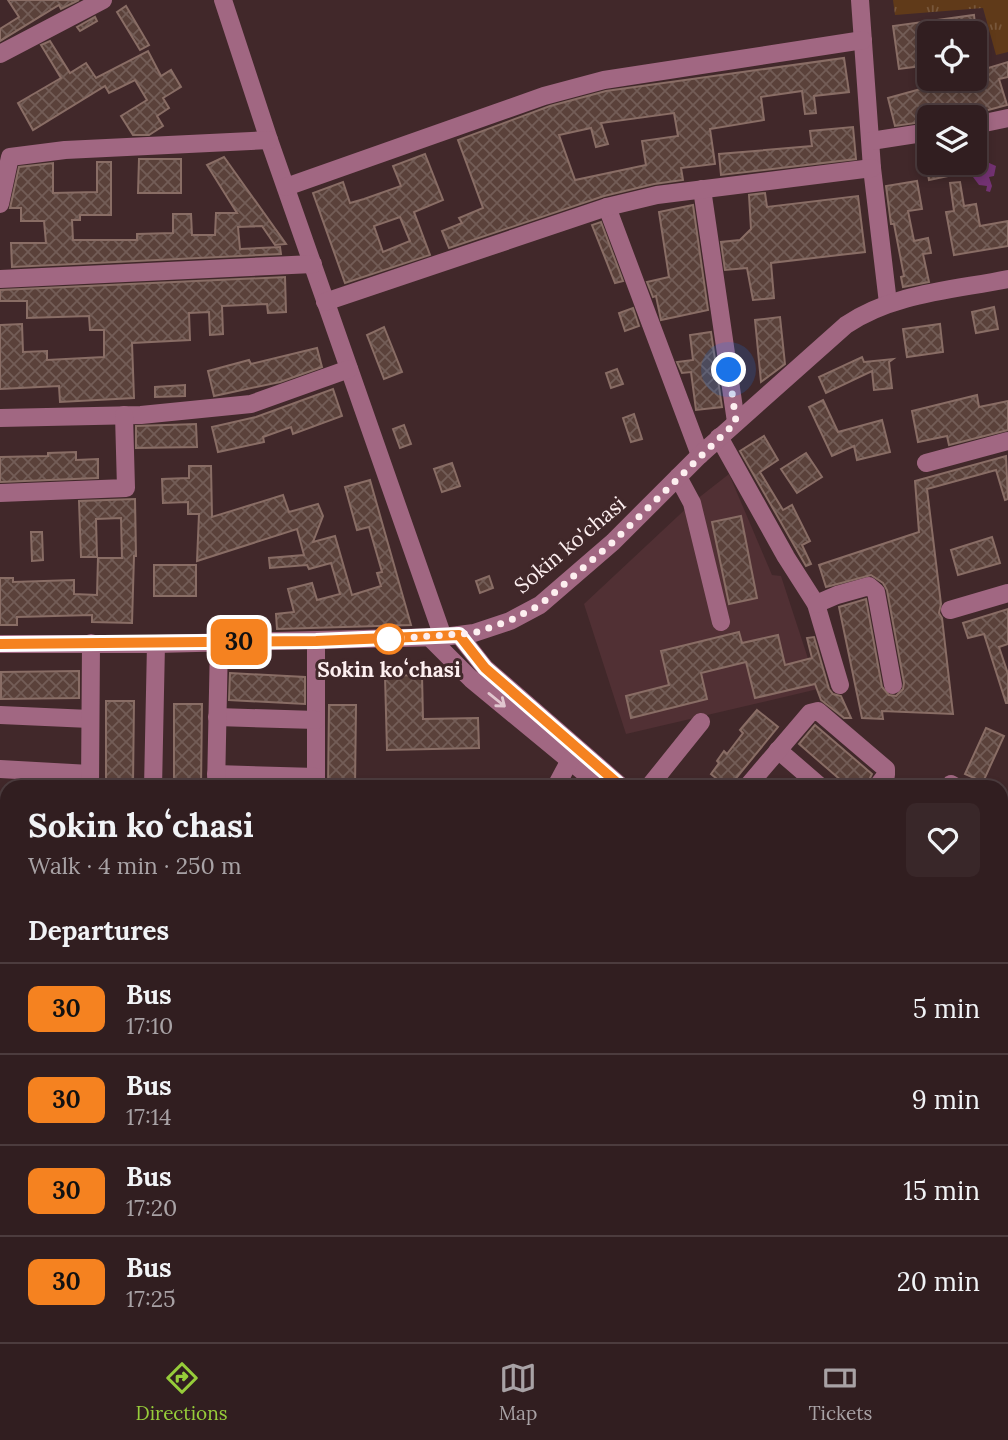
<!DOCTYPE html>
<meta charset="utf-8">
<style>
:root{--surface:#311e20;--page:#392729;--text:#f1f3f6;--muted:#a8a2a5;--line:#4c3c3e;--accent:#96cc3a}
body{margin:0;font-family:Lora,serif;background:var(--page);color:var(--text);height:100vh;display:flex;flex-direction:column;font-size:26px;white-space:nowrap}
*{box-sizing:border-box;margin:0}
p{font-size:23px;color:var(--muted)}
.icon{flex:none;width:38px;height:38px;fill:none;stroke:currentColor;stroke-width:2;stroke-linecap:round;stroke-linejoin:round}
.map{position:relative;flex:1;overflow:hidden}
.panel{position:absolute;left:0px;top:780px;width:1008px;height:562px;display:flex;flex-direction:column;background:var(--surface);border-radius:21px 21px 0 0;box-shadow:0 4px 10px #0003,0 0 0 2px var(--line)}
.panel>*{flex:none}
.badge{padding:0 14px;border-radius:10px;font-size:24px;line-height:46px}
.tools{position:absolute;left:917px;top:21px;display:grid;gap:14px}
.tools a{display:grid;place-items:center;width:70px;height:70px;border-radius:10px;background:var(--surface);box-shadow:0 4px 10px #0003,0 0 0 2px var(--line);font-size:35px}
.you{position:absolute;width:35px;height:35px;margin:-18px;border:5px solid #fff;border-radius:50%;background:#1a73e8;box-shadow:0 0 0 10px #1a73e833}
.map>.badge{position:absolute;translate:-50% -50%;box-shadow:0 0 0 4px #fff}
h2{padding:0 28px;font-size:26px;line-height:63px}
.round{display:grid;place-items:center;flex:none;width:74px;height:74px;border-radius:10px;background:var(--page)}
.head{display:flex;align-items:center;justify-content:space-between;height:119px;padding:0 28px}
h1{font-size:33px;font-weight:700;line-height:52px}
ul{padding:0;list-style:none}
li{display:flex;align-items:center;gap:21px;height:91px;padding:0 28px;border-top:2px solid var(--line)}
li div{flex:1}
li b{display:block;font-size:26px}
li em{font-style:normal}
li .badge{min-width:77px;font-weight:700;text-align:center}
.dock{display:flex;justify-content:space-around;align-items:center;height:98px;border-top:2px solid var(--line);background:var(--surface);font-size:19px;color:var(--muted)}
.dock a{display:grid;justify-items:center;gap:4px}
.dock .active{color:var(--accent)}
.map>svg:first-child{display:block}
</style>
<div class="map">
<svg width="1008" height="1342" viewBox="0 0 1008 1342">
<defs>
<pattern id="grass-tufts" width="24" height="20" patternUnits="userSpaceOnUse" patternTransform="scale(1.75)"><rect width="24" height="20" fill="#603a19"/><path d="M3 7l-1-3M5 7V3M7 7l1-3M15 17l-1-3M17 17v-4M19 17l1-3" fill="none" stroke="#78573b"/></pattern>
<pattern id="building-cross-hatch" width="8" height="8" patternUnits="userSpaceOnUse" patternTransform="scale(1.75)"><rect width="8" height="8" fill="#5a413a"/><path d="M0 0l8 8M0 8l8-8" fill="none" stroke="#735d57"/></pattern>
</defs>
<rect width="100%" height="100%" fill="#41282a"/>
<polygon fill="#513034" points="729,474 772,575 781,576 818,689 626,734 584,604 692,503"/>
<polygon fill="url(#grass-tufts)" points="893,0 1008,0 1008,52 996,55 983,8 895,15"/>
<polygon fill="#733272" points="978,158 996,166 994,176 989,177 992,186 990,192 986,191 987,186 979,185 973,177 982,176 973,171 971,163 975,163"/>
<g fill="url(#building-cross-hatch)" stroke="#896d65" stroke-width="2" fill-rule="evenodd">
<polygon points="8,0 79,0 61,9 59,5 0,41 0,29 19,17"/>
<polygon points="126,6 149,45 140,50 117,12"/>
<polygon points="974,15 976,33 929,33 929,65 899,69 893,26"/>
<polygon points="95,17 97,21 80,31 77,27"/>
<polygon points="50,41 70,73 86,63 96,78 148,51 161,76 171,70 181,87 163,98 169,108 157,116 163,126 149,135 133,135 121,116 147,100 135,80 109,93 105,86 33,130 18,103 61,78 41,45"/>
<path d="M844,58L849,92L814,96L816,113L805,114L802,91L761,97L764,120L710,129L715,164L681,168L683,180L654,184L604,196L449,248L442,231L462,223L459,218L483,208L458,140L550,106L606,91ZM674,113L678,136L642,141L646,165L575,180L559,135L591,128L596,147L608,144L601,123Z"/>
<polygon points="1008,62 1008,77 999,79 1007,105 962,117 929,117 929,121 895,126 888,98 957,79 975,79 975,72"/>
<polygon points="853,127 856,159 721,175 719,154 812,146 810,131"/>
<path d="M425,154L443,200L414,212L430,255L345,283L313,193L343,182L350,203L364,199L401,186L393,166ZM400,217L410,241L383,252L374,226Z"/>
<polygon points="224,157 286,244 275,245 262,226 238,227 240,249 280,247 281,254 12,267 11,243 46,243 44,221 21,221 21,208 10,208 19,167 53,163 53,193 97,192 97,162 111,162 111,215 80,215 80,220 72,220 73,240 137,240 137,234 173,233 173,214 191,214 192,235 215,235 216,213 237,213 207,165"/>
<polygon points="139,159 181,159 181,193 138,193"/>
<polygon points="926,163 951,163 953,175 929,180"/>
<polygon points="917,181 922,209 908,211 914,241 928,238 931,253 923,254 929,282 903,287 901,277 904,276 894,224 891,224 886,186"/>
<polygon points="960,182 964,206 976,204 980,226 1008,221 1008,246 954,255 946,212 954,211 950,183"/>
<polygon points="765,193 767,207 858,196 865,252 771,263 774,298 753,300 747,268 725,270 721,242 740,240 751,229 749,195"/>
<polygon points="693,205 708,310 661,320 656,296 653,297 647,282 669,277 659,212"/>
<polygon points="601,222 623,281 615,283 592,225"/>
<polygon points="285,277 286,312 268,313 267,304 222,306 223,334 210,335 209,312 189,313 190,340 132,343 134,398 60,402 59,386 0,389 0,325 22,324 23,352 47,351 47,360 104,357 104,330 90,330 89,316 27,318 27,301 0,301 0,290"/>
<polygon points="994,307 998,329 976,333 972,312"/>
<polygon points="633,308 639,326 625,331 619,313"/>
<polygon points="780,317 785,364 761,382 755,320"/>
<polygon points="940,324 943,352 907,357 903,329"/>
<polygon points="384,327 402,372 384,379 367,335"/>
<polygon points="711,332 722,407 696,410 691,372 682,373 677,362 693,360 690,335"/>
<polygon points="317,348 322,367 280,382 214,396 208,371 249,360 251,364"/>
<polygon points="862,357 864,362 893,359 889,362 892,388 874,390 872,371 826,393 819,377"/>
<polygon points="617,369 623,384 611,388 606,373"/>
<polygon points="185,385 185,396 155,397 155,387"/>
<polygon points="333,389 342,416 293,434 291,427 263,437 264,442 218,452 212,427 256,417"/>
<polygon points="977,395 979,407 1008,401 1008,430 949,445 947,436 918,442 912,411"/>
<polygon points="823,400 838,432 882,420 890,452 857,460 854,446 832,456 809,407"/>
<polygon points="634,414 642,439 631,442 623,418"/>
<polygon points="196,424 197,447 136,448 136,426"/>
<polygon points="404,425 411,444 400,448 393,429"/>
<polygon points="764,436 778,460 760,472 783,510 792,505 810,541 802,545 811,564 806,566 740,451"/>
<polygon points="76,452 76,460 98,459 98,478 0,482 0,457 48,456 48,453"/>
<polygon points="806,453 822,477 797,493 781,469"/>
<polygon points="1006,456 1008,499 1005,500 996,470 927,489 941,604 939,613 942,618 953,714 882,711 883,719 862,718 839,607 866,599 882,687 889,695 896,696 903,689 904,683 887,590 883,583 871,575 826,587 819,565 919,532 915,481"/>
<polygon points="452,463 460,486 442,492 434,469"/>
<polygon points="189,466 211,466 212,517 283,495 289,512 318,504 323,516 313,542 335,536 352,595 381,586 377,573 382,572 369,527 357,530 345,487 370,480 411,625 277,629 276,614 294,612 288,589 312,583 317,600 340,594 331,563 309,569 307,565 270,568 269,558 304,555 297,529 197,561 199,514 188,514 188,502 163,503 162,479 189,478"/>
<polygon points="135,499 136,556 134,556 132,623 92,622 92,615 17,617 17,625 0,625 0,578 13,578 13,582 74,580 74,594 97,595 98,558 122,558 121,518 96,519 97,557 81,557 79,501"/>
<polygon points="741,516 757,598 729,604 712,522"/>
<polygon points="31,532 42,532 43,560 32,561"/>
<polygon points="992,537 1000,563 958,575 951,550"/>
<rect x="154" y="565" width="42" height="31"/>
<polygon points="489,576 493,588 480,593 476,581"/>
<polygon points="1008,609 1008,644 999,647 1008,674 1008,703 1006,703 984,634 968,638 963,623"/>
<polygon points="739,632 742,643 778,635 785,665 812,658 807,638 814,637 829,689 833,694 841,696 851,718 844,718 821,700 815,684 755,698 746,662 701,673 707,699 631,718 626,696 669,685 661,651"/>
<polygon points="79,671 79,698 1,699 1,672"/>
<polygon points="230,673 305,677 305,704 229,700"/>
<polygon points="422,675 423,719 478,718 479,748 387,750 385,676"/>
<polygon points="106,701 134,701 133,784 106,784"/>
<polygon points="174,704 202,704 201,787 174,787"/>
<polygon points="329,705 356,705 355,788 328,788"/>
<polygon points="757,710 778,727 728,788 711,774 719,763 717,761 724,751 727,754 743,733 740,730"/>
<polygon points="815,725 872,774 865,788 850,788 799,744"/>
<polygon points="986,728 1004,736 983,782 965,774"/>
</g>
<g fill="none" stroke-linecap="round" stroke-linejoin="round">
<g stroke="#a16782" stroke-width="18">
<polyline points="223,0 269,140 443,637"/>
<polyline points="860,0 872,168 888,303"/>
<polyline points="0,54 103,0"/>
<polyline points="975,125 1008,118"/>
<polyline points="871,141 929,132"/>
<polyline points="286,187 544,96 604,80 863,40"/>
<polyline points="702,189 736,422"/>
<polyline points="0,204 10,157 65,150 269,140"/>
<polyline points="607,207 700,455"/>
<polyline points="0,279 313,264"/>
<polyline points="325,302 607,207 657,195 872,168"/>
<polyline points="0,418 141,415 251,404 349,369"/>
<polyline points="719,437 786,557 816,604 840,685"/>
<polyline points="926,463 1008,441"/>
<polyline points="678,477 692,503 721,622"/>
<polyline points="0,493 126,488 124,415"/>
<polyline points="816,604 837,595 869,586 876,592 893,685"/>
<polyline points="950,610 1008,593"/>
<polyline points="459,635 485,668 623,788"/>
<polyline points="429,637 471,679 603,788"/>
<polyline points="316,641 316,788"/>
<path d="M0,644H156L443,637L474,633L510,621L540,605L613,542L700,455L846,325C893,293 954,290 1008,279"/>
<polyline points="0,715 90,719"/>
<polyline points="217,717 316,720"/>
<polyline points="778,750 822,788"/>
<polyline points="0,769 90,774"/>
<polyline points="216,774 316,777"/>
<polyline points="951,784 958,788"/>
<polyline points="90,788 91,643"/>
<polyline points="153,788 156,644"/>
<polyline points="216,788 219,643"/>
<polyline points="555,788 570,760"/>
<polyline points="648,788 701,722"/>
<polyline points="746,788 810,713 818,711 886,769 886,775 876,788"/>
<polyline points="1001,807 1008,810"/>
<polyline points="0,826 7,827"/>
<polyline points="0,882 7,882"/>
<polyline points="1001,928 1008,931"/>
<polyline points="0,957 7,957"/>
<polyline points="1001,986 1008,989"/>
<polyline points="0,1020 7,1020"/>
<polyline points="1001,1072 1008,1075"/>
<polyline points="0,1087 7,1087"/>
<polyline points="0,1156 7,1156"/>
<polyline points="0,1214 7,1214"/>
<polyline points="1001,1222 1008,1225"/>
<polyline points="1001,1324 1008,1324"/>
<polyline points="146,1335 146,1342"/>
<polyline points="442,1335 442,1342"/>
<polyline points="730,1342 730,1335"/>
</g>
</g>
<defs><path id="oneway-shaft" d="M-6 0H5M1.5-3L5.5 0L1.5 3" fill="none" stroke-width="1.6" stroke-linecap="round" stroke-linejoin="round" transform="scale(1.75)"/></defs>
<use stroke="#e1c6cf" href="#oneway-shaft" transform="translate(497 700) rotate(39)"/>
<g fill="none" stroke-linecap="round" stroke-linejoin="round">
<g stroke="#fff" stroke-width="16">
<polyline id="line" points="0,644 316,641 459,635 485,668 623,788"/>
</g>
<use href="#line" stroke="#f58220" stroke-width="10"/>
<polyline stroke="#fdeff0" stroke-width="7" stroke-dasharray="0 12.6" points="389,639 474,633 509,621 540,605 613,542 736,422 729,370"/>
</g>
<circle fill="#fff" stroke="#f58220" stroke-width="3.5" cx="389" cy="639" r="14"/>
<g text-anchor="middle" stroke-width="6" stroke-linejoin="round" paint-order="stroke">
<g font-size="21" fill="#fdeff0" stroke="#41282a">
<text transform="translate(570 545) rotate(-40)" y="7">Sokin ko'chasi</text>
</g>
<g font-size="21" font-weight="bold" fill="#fdeff0" stroke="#41282a">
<text x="389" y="677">Sokin koʻchasi</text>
</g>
</g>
</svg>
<div class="tools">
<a><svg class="icon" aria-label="locate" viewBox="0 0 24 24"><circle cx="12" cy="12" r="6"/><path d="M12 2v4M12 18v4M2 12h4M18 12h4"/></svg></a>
<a><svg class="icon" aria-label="layers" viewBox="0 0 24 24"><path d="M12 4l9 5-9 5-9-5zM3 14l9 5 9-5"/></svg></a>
</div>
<div class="you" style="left:729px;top:370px"></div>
<b class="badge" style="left:239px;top:642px;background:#f58220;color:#111">30</b>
<section class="panel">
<div class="head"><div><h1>Sokin koʻchasi</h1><p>Walk · 4 min · 250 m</p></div><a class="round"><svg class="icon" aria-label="heart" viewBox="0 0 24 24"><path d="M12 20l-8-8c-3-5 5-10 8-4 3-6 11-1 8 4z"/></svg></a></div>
<h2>Departures</h2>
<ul>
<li><span class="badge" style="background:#f58220;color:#111">30</span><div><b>Bus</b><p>17:10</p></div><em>5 min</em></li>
<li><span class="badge" style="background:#f58220;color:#111">30</span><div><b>Bus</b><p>17:14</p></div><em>9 min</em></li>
<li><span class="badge" style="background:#f58220;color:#111">30</span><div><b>Bus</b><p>17:20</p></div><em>15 min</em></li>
<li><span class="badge" style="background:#f58220;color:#111">30</span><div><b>Bus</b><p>17:25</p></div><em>20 min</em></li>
</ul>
</section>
</div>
<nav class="dock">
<a class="active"><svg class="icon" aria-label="directions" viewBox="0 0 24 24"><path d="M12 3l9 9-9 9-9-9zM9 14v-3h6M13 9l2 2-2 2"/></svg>Directions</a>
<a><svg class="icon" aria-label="map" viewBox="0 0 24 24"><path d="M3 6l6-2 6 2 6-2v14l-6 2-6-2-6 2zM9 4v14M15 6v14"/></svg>Map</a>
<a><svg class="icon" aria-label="tickets" viewBox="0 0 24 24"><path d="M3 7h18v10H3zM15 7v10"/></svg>Tickets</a>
</nav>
